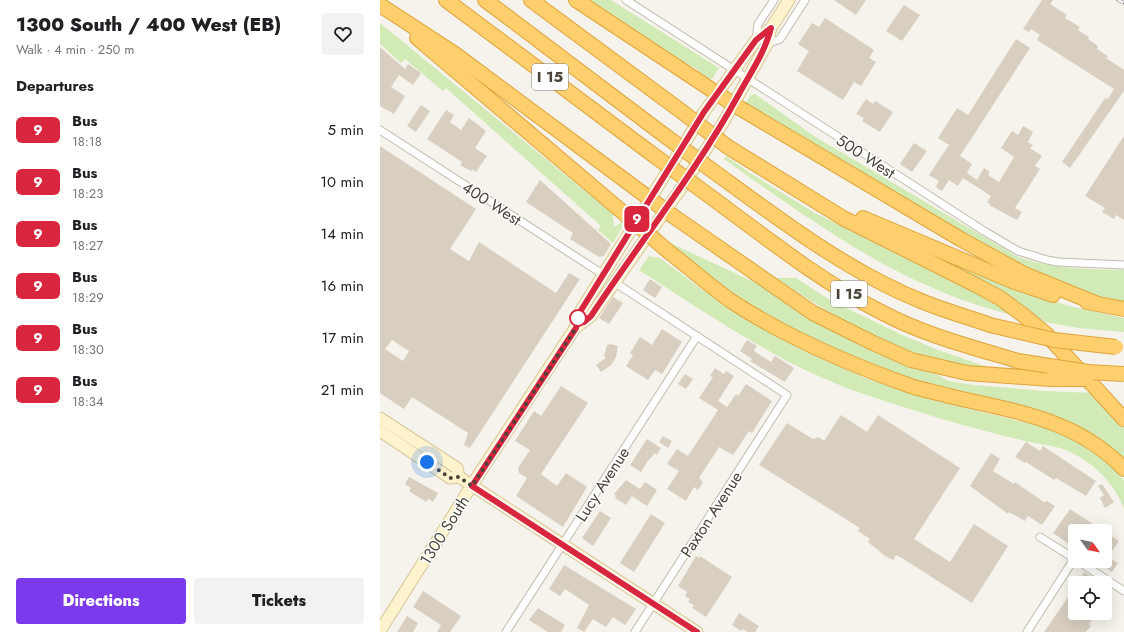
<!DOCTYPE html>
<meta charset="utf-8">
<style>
:root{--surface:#fff;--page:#f2f2f2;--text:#202124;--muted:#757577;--accent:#7c3aed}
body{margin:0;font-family:Jost,sans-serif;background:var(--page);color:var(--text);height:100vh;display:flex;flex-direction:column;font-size:15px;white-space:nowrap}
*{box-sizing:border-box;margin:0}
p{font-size:13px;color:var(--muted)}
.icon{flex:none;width:22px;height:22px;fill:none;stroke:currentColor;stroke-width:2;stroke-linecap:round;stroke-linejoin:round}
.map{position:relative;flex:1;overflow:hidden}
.drawer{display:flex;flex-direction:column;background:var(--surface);width:380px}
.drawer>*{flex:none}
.badge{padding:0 8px;border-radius:6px;font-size:14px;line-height:26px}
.needle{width:26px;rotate:123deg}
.fabs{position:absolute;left:688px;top:524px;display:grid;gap:8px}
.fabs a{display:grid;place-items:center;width:44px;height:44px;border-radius:4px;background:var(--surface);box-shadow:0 4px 16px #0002;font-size:20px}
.you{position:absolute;width:20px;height:20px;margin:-10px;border:3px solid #fff;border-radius:50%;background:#1a73e8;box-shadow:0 0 0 6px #1a73e833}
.map>.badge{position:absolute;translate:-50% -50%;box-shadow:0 0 0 2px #fff}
h2{padding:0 16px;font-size:15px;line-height:36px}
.round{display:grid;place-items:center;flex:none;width:42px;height:42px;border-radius:4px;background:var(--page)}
.head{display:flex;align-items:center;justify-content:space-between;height:68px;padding:0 16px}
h1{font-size:19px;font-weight:800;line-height:30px}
.button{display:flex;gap:8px;margin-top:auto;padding:8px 16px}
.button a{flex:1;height:46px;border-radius:4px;background:var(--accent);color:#fff;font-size:16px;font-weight:800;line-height:46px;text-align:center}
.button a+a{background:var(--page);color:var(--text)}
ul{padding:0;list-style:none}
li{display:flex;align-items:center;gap:12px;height:52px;padding:0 16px}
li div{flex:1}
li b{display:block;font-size:15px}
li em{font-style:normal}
li .badge{min-width:44px;font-weight:700;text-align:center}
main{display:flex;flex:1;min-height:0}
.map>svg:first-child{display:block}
</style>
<main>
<section class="drawer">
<div class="head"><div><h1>1300 South / 400 West (EB)</h1><p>Walk · 4 min · 250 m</p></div><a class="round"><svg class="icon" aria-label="heart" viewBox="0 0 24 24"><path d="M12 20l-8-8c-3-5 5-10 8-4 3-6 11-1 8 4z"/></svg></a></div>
<h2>Departures</h2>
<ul>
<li><span class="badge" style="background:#d7263d;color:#fff">9</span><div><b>Bus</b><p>18:18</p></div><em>5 min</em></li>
<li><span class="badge" style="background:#d7263d;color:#fff">9</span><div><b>Bus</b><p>18:23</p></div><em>10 min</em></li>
<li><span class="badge" style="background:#d7263d;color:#fff">9</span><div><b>Bus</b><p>18:27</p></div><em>14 min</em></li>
<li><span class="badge" style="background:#d7263d;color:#fff">9</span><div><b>Bus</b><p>18:29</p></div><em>16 min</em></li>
<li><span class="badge" style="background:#d7263d;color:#fff">9</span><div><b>Bus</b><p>18:30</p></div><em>17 min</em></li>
<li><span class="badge" style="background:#d7263d;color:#fff">9</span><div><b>Bus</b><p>18:34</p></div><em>21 min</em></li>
</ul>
<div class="button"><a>Directions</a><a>Tickets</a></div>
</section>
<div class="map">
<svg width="744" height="632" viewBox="0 0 744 632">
<rect width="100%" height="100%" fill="#f6f3ec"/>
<g fill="#d2eab5">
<polygon points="208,0 231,0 339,68 332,79 326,78 314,67 305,64"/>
<polygon points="0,23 233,214 234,227 242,222 244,224 233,243 218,230 221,226 66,88 63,91 25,59 21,63 0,44"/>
<path d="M375,94L434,136L638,257C673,269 707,269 744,270V302L713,295L657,275L589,237L556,216L367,105L366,102L371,95Z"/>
<path d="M346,156L370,173L435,213L509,249L571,277L636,316C525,290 435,224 344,159Z"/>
<polygon points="288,242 387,288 423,314 480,346 515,361 558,375 568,381 594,385 664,391 715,393 744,424 744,461 711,433 676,417 523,377 492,366 413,331 352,295"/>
<path d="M269,256L280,258L347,308L419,349L485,378L517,389L561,402L676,430L696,439L727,461L744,481V509C735,484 714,463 690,452C673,444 654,444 637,439C583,426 530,410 478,392C399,364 329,315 259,270Z"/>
<polygon points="574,261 660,297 689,306 744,318 744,332 698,328 665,322 614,287 572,266"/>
<path d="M396,278H416L450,300L520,334L558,350L619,371C599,368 578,367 559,361C499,345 447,312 396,278Z"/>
</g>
<g fill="#d8cfc1" fill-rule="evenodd">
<polygon points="454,0 486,0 476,15"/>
<polygon points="662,0 673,0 670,4 687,15 685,18 700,27 698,30 709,37 708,39 718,46 717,49 728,56 726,58 744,70 744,91 690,168 682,162 725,98 728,99 734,89 657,40 660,35 651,29 649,32 643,29"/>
<polygon points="524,5 540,15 522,41 506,31"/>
<polygon points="445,18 494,50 489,58 496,62 481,86 474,82 463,100 417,71 429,51 418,44 432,23 439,27"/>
<polygon points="636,39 650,48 580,156 592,164 587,173 597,180 604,168 610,172 608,175 619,182 634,157 621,148 632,131 638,135 643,126 653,132 648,142 653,145 650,148 662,156 655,166 660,169 635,208 642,212 637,220 609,205 610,204 607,202 611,196 583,178 578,186 569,180 562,191 556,187 559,181 549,175 569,145 558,138 577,108 588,115"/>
<polygon points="0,47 25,69 28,64 41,73 33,85 19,75 11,87 25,96 14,114 0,106"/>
<polygon points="486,99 493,104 495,101 513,112 500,132 482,121 484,118 476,114"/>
<polygon points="41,105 50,111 36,132 27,126"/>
<polygon points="66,110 74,115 70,122 81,130 89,118 106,131 95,148 107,156 96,172 92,169 91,171 80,165 82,162 47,139"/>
<polygon points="744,136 744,220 736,215 734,219 722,212 725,208 705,196"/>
<polygon points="534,143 547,151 532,172 520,164"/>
<path d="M0,146L96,209L70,249L89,261L99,242L176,293L189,273L200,279L90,448L84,445L88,433L32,397L24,409L0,393ZM12,340L29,351L23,361L5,349Z"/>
<polygon points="160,180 231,244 224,256 219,257 190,239 193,233 146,202"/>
<polygon points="270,279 282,287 275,298 263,290"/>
<polygon points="233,297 243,303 229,324 219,318"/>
<polygon points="282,329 302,342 282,374 275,370 268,380 246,366 253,355 250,353 260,337 272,345"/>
<polygon points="367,340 377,346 374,351 391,362 395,356 414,368 405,382 370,361 372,359 360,351"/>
<polygon points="230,344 238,346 236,357 231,365 221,372 216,365 226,358 224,356 227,345"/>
<polygon points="335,368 344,374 346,371 354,376 338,401 347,407 356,394 358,396 366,384 392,401 372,433 369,431 353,455 339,447 319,478 323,482 318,490 314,487 306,501 287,489 299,471 287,464 297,449 308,456 338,410 319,398 333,377 330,376"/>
<polygon points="305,374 313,379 306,389 298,384"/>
<polygon points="181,386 208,403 161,474 177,486 186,473 207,487 183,527 136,496 147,478 139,473 138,468 150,450 135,441 154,411 161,416"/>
<polygon points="461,415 487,432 498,415 580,468 534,539 570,562 594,524 628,546 592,603 522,558 516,555 513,560 505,556 488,542 490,539 478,531 480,528 379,465 407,423 433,439 439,437 444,441"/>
<polygon points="283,436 292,441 288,448 279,442"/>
<polygon points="267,439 281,448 277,455 275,453 267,462 261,472 250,465"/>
<polygon points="646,442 660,451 663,446 716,481 706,496 676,478 674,480 646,462 645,463 635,457"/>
<polygon points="611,453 620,459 613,471 634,484 635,482 664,502 667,501 675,506 662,525 648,516 645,521 629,512 628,514 590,486"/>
<polygon points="29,477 58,493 53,502 48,499 46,502 29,491 31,488 25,484"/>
<polygon points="246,480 260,489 265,482 277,490 267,506 252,496 246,505 235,498 236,496 234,494"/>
<polygon points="722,484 734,502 725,508 720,498 724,495 718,486"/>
<polygon points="690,509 713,524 723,531 704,531 695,525 695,548 673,533"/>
<polygon points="220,511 231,518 213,546 202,538"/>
<polygon points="271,514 285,523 254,572 240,563"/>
<polygon points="725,532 739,541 728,557 738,563 732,572 716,561 725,561"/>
<polygon points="316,556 319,558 320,556 352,577 326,617 312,608 314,605 308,602 310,599 305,596 307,592 298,586"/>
<polygon points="184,565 256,609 245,625 233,617 226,627 213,619 204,632 197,628 209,605 185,589 180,596 169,589"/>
<polygon points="704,572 721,583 697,583"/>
<polygon points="695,587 695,613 716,613 709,624 711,626 706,632 664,632"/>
<polygon points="43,591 81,616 70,632 57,632 61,625 33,607"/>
<polygon points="158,608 185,625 181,632 168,632 149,620"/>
<polygon points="359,613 379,626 375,632 367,632 363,629 361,631 352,625"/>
<polygon points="27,616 38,623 33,632 17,632"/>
</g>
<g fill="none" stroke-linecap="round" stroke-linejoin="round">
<g stroke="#c2bbae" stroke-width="9">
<g id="street">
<polyline points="246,0 604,231 638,251 667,260 678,262 744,265"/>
<polyline points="376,40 378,24 394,0"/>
<polyline points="387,44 400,39 425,0"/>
<polyline points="0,130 224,275"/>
<polyline points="234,282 407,395 255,632"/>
<polyline points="660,537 695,559"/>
<polyline points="698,561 744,591"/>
<polyline points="126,632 317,336"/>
<polyline points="647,632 694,559"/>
</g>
</g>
<g stroke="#d6c79b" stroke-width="13">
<g id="secondary">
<polyline points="195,328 211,316 302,187 343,123 387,44 391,28 409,0"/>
<polyline points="0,418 77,468 79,477"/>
<polyline points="0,431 70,478 79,477 317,632"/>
<polyline points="0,631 99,474 195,328 200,312 324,112 376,40 391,28"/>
</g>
</g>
<g stroke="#e0a43c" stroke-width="16">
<g id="highway">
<polyline points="66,0 272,154"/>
<polyline points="105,0 284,135"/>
<polyline points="151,0 301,111"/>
<polyline points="196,0 353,104 582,240 644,274 715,303"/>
<polyline points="0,5 75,54 293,216 433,313 493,343 531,360 587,373 671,379"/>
<polyline points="37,38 246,215"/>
<polyline points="348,147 463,218 596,285 620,298 643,315 666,334 744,419"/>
<path d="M333,171C399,219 465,270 541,301C563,310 587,317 610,325"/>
<path d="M320,189C379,232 436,279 501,312C544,335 592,347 638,361"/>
<polyline points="483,218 632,281 673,295"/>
<path d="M289,252C310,268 330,286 351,301C406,337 466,363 528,385C541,390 556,392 569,396C633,411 697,419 744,469"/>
<polyline points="707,302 744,309"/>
</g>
</g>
<use href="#street" stroke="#fff" stroke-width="7"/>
<use href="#secondary" stroke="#fff3cd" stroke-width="11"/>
<use href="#highway" stroke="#ffcf6e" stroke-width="14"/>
<g stroke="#9a9a9a" stroke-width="3.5">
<polyline id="rail" points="738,0 744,3"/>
</g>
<use href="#rail" stroke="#fff" stroke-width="2" stroke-dasharray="6" stroke-linecap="butt"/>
<g stroke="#e0a43c" stroke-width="16" stroke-linecap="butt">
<g id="highway-bridge">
<polyline points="301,111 348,147"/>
<polyline points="284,135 333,171"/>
<polyline points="272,154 320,189"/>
<polyline points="246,215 289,252"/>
<polyline points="610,325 674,340 736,347"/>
<polyline points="638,361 708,372 744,374"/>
<polyline points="671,379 706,379"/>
</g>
</g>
<use href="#highway-bridge" stroke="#ffcf6e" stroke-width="14"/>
</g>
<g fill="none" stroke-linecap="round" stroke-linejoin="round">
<g stroke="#fff" stroke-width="9">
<path id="line" d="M204,322L211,316C260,242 316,172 359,94C371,72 385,52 391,28L376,40L324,112L200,312L196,328L92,486L317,632"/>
</g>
<use href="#line" stroke="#d7263d" stroke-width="6"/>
<polyline stroke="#4b4439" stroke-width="4" stroke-dasharray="0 7.2" points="47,462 70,478 79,477 92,486 196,328 198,318"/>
</g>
<circle fill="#fff" stroke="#d7263d" stroke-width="2" cx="198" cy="318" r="8"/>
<g text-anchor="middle" stroke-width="3" stroke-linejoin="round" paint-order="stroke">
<g fill="#fff" stroke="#817c74" stroke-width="1">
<rect x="152" y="64" width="36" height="26" rx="3"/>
<rect x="451" y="281" width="36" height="26" rx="3"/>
</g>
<g font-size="15" font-weight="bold" fill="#4b4439">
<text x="170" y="82">I 15</text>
<text x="469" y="299">I 15</text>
</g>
<g font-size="16" fill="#4b4439" stroke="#fff">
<text transform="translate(486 156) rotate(33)" y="6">500 West</text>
<text transform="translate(112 203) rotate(33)" y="6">400 West</text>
<text transform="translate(222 484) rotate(-57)" y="6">Lucy Avenue</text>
<text transform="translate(331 514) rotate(-57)" y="6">Paxton Avenue</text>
<text transform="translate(64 530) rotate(-58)" y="6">1300 South</text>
</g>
</g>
</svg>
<div class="fabs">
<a><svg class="needle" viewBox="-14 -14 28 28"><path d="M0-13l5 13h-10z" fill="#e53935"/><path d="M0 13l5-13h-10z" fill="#757577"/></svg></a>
<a><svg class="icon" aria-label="locate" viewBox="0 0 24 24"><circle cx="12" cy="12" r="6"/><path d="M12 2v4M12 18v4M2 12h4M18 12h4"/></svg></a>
</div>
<div class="you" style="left:47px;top:462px"></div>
<b class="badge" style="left:257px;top:219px;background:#d7263d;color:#fff">9</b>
</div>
</main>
